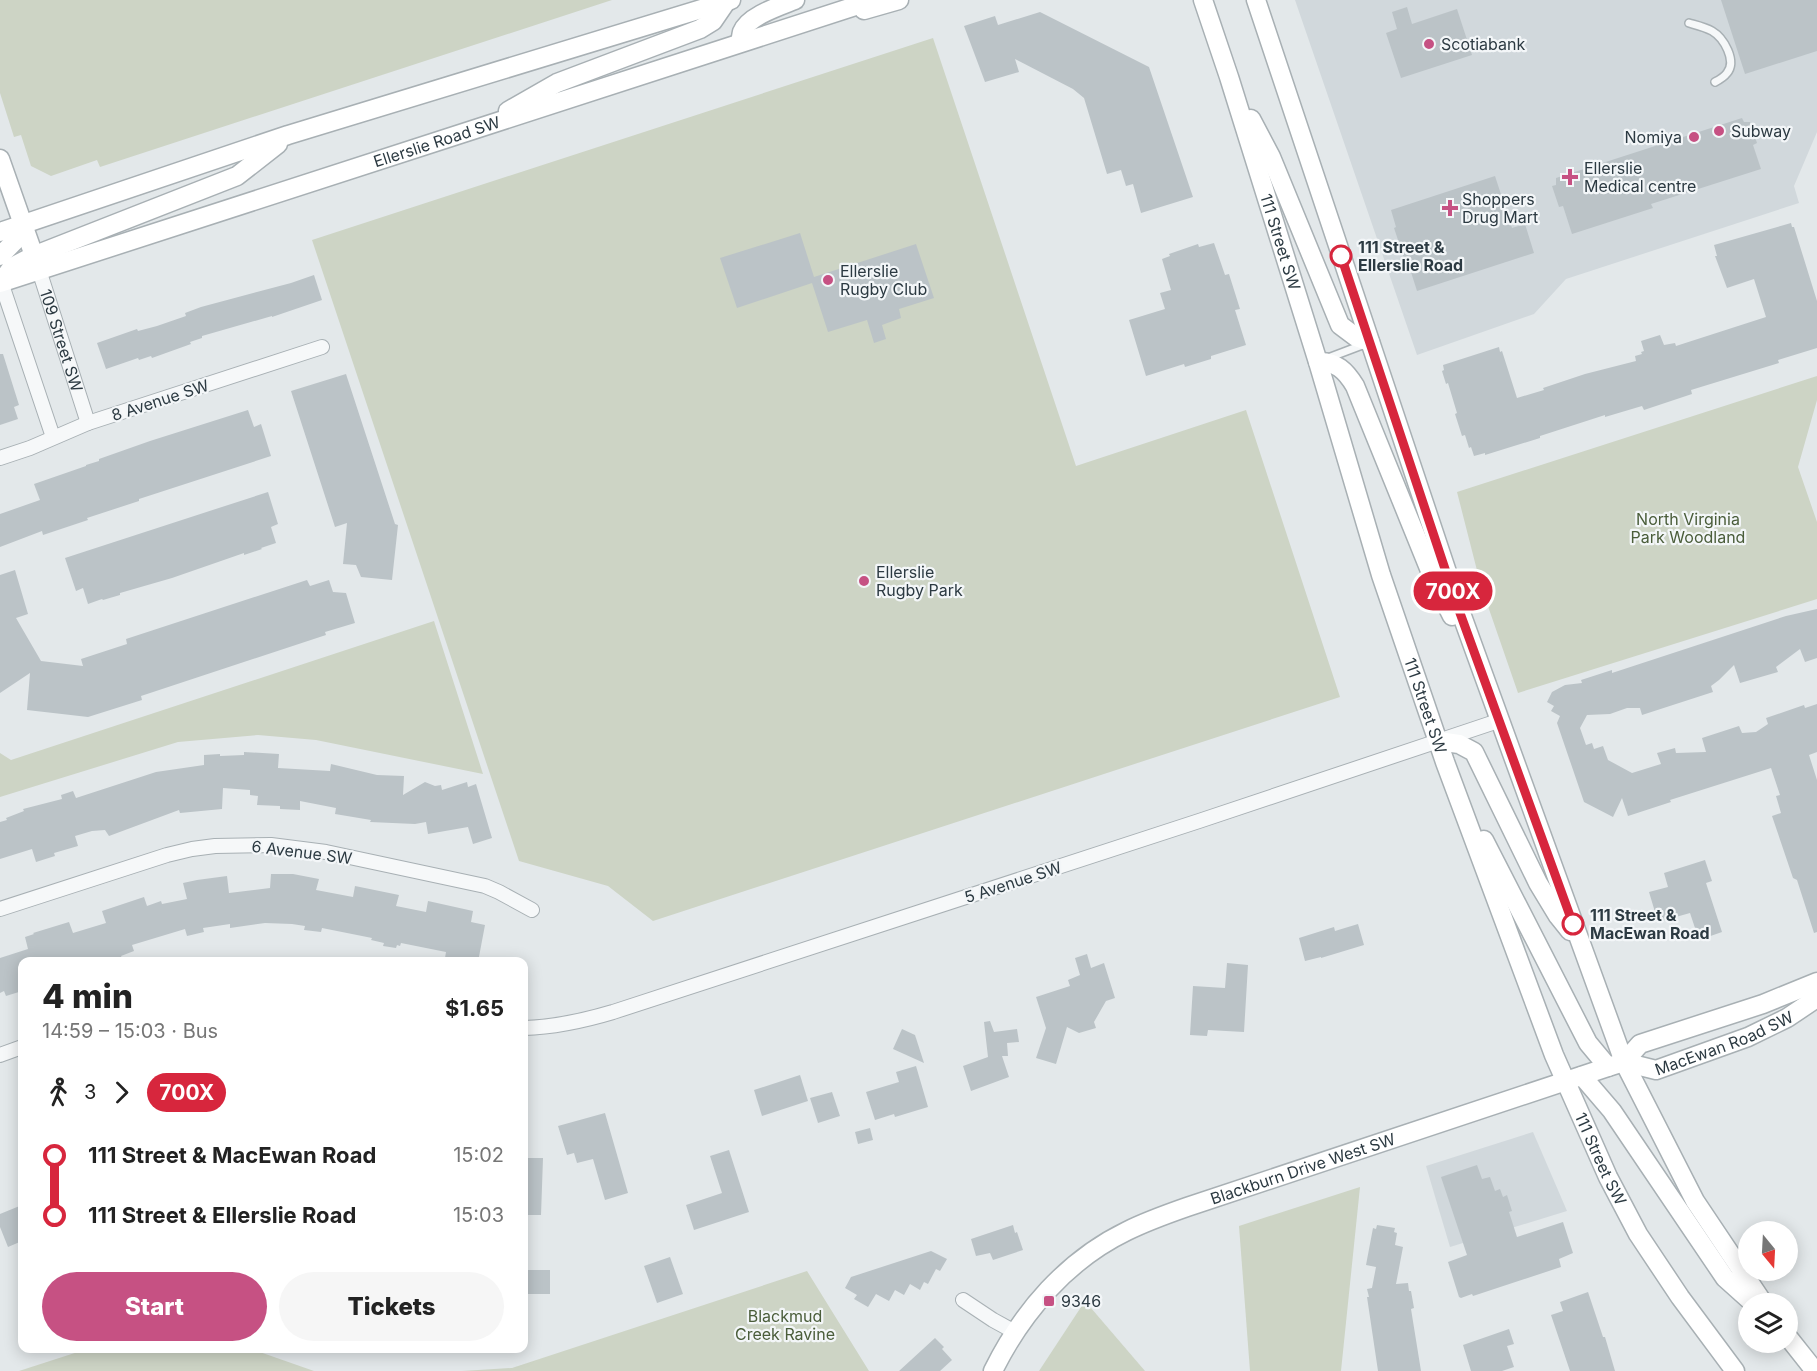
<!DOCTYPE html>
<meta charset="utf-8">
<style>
:root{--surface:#fff;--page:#f6f6f6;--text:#222;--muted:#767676;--accent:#c65183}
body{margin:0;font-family:Inter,sans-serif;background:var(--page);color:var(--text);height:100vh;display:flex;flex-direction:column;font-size:22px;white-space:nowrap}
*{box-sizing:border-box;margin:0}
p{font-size:20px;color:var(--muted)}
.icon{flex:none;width:33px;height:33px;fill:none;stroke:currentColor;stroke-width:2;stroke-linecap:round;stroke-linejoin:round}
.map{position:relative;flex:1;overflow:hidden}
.panel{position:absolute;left:18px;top:957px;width:510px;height:396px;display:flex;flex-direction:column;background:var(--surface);border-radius:12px;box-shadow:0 3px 15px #0003}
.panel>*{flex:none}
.badge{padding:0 12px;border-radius:20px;font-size:21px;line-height:39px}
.needle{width:39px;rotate:162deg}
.fabs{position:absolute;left:1738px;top:1221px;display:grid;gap:12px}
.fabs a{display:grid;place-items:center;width:60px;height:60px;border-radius:50%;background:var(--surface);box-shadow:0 3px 15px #0003;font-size:30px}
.map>.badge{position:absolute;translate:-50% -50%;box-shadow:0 0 0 3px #fff}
.legs{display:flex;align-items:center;gap:9px;height:66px;padding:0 24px;font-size:20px}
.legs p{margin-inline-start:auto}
.summary{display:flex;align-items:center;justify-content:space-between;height:102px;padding:0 24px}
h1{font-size:33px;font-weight:800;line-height:45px}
.cta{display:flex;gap:12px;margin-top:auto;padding:12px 24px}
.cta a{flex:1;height:69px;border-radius:36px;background:var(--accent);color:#fff;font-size:24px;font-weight:800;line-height:69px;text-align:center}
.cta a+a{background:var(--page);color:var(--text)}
ul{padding:0 24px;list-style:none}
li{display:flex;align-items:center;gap:21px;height:60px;font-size:22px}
li i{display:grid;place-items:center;width:9px;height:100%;margin:0 8px;background:currentColor}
li i::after{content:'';width:15px;height:15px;margin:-8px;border:4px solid;border-radius:50%;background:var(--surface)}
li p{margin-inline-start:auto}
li:first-child i{background:linear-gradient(#0000 50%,currentColor 0)}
li:last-child i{background:linear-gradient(currentColor 50%,#0000 0)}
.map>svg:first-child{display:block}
</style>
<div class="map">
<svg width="1817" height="1371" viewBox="0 0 1817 1371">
<rect width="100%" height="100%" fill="#e3e8ea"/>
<g fill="#d1d8dc">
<polygon points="1295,0 1817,0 1817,132 1794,186 1799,203 1566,279 1534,314 1417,355"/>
<polygon points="1533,1132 1567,1211 1450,1247 1426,1166"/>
</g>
<g fill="#cdd4c5">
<polygon points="0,0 612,0 100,167 97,160 51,176 31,166 21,135 14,137 0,93"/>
<polygon points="933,38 1076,466 1246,410 1340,697 653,921 608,886 519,861 312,240"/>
<polygon points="1817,376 1817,400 1798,467 1817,522 1817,599 1518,693 1481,586 1457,492"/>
<polygon points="434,621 483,774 316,740 258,735 178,742 0,797 0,753 11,760"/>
<polygon points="1360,1187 1341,1371 1250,1371 1239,1226"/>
<polygon points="807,1271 869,1371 462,1371 512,1368"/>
<polygon points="1085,1301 1145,1371 1039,1371"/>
<polygon points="87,1349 251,1349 314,1371 19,1371"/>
</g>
<g fill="#bbc3c7">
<polygon points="1721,0 1817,0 1817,51 1745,74"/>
<polygon points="1407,7 1412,24 1457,9 1472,55 1401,78 1386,33 1397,29 1392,12"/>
<polygon points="1040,12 1149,67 1193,197 1141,213 1133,184 1126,186 1121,170 1107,174 1084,98 1073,89 1015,59 1019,72 985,82 964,26 995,16 998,25"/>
<polygon points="1742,118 1744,122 1750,122 1757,143 1753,145 1761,169 1651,204 1653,208 1572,234 1563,206 1559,207 1552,186 1556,185 1556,178"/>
<polygon points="1495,176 1512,228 1525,224 1534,253 1417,291 1410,269 1408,270 1394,228 1396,227 1391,210"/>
<polygon points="1791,223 1792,227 1794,227 1817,301 1817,348 1778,360 1779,363 1691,390 1692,394 1644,410 1642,406 1605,417 1605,415 1540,436 1540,438 1485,455 1485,453 1474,456 1471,447 1469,448 1465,435 1462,436 1455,414 1457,413 1448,383 1446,384 1442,371 1444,370 1443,365 1499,347 1500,352 1502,351 1517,398 1544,390 1543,388 1585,374 1636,361 1635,356 1642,354 1641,352 1644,351 1641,341 1660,335 1664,345 1675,343 1676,346 1766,317 1754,279 1727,288 1715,256 1717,256 1714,245"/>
<polygon points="800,233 814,277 916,244 934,298 899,309 901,318 882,325 886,339 874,343 867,320 828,332 812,283 737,308 720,258"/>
<polygon points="1214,243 1225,275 1229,274 1240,309 1235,310 1246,345 1211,356 1211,359 1185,367 1184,364 1146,376 1129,320 1165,309 1160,293 1171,290 1162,259 1170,256 1169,254 1198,244 1199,247"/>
<polygon points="314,275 322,300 272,317 272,316 202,336 202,338 190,342 191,344 152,358 151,356 139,360 138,358 106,369 97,343 137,329 138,331 157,326 186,316 185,313 201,307 291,283"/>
<polygon points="0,354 3,354 19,405 14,407 18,419 0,425"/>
<polygon points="346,374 395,524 398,525 392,580 361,577 356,565 343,564 347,523 335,527 291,391"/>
<polygon points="248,410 254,427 261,424 271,456 139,499 139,501 87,518 88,520 43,535 42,531 0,547 0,514 40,500 34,484 86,466 86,465 99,461 99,459 150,441"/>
<polygon points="268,492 278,524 271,527 276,543 261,548 262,549 244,555 244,553 172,578 120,593 120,595 103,600 102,599 88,604 83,588 76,591 65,558"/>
<polygon points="15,570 28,614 16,618 41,661 83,666 81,659 127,644 126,639 307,580 310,586 329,580 333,592 346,593 355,623 325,632 326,635 141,696 142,700 88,717 27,710 30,673 0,693 0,575"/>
<polygon points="1817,609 1817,658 1805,662 1800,649 1776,667 1778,672 1740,683 1734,665 1719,680 1711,686 1713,692 1642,715 1640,708 1627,708 1610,714 1587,715 1580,728 1586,745 1592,743 1594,749 1603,746 1608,760 1632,773 1661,764 1657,753 1675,748 1676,753 1706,752 1702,738 1739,726 1742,733 1756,732 1768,724 1766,718 1804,705 1805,708 1817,704 1817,752 1809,755 1817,780 1817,932 1814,933 1797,880 1793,878 1772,816 1781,813 1776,796 1780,795 1771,768 1670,800 1671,802 1628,816 1622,798 1613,817 1584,802 1557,723 1560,716 1551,711 1554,706 1547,702 1552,692 1565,685 1582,683 1581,680 1612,670 1612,673 1786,616"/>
<polygon points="244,752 279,754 278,768 330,771 331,764 377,775 404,776 403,795 425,782 435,786 441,785 442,790 467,782 468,787 476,784 492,838 473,844 468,827 428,834 426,822 415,824 370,822 371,820 335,814 336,808 300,801 300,810 280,809 280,806 257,805 258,796 250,795 250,790 223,788 222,809 180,813 179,810 109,836 105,830 92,831 75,836 78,846 54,853 55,856 36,862 32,849 0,859 0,822 7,820 6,818 24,811 23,809 62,799 61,795 73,791 76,798 156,772 204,765 204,755 220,754 220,756 244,755"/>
<polygon points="1705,860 1712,881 1706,883 1722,932 1699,940 1690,913 1658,922 1649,892 1668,887 1664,873"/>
<polygon points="271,874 293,874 319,879 316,890 353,897 355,886 399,895 396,906 426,912 428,901 473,911 471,922 485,925 478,962 463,962 445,958 446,952 401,943 400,946 397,945 396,948 383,946 384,943 371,940 372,938 322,928 321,932 304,930 305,926 292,924 265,923 230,928 230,924 203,928 204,932 187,936 185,929 132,945 134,951 121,956 122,958 119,959 120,962 22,962 22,991 6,996 4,991 0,993 0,958 28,949 25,937 34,934 33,933 69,922 73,933 106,923 102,911 144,897 147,906 161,901 162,904 187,899 183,883 197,880 227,876 229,893 270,888"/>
<polygon points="1358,924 1364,945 1321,958 1321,957 1305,961 1299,938 1334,927 1335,931"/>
<polygon points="1087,954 1091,968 1104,963 1115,998 1106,1001 1094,1022 1096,1028 1079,1033 1067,1027 1056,1064 1036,1058 1046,1028 1036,997 1070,986 1068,980 1080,975 1075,958"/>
<polygon points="1227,963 1248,965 1244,1032 1208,1030 1207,1036 1190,1035 1193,986 1225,988"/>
<polygon points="990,1021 994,1032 1017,1029 1019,1042 1007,1043 1008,1056 1002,1056 1009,1077 971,1091 963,1066 988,1057 984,1022"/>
<polygon points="902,1029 915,1035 924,1063 893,1049"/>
<polygon points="916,1066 928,1107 895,1117 894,1114 875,1120 866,1092 899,1082 896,1072"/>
<polygon points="800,1075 808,1101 762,1116 754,1090"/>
<polygon points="832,1092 840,1116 818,1123 810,1098"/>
<polygon points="605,1113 628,1193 605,1200 593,1159 577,1163 574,1153 567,1155 558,1126"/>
<polygon points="870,1128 873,1140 858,1144 855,1132"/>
<polygon points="729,1150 749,1212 694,1230 686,1205 722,1193 710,1156"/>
<polygon points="524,1158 543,1158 541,1215 525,1215 525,1211 524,1211"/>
<polygon points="1477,1165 1482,1179 1490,1177 1495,1191 1500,1189 1503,1197 1507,1195 1512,1211 1509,1212 1517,1237 1563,1222 1573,1253 1559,1259 1561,1267 1473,1296 1472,1294 1461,1298 1459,1297 1448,1262 1467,1255 1441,1177"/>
<polygon points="22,1205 22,1241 8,1247 0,1227 0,1214"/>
<polygon points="1013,1225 1015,1233 1017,1232 1023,1250 993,1260 990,1253 976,1256 971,1239"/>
<polygon points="1377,1225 1395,1228 1394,1232 1397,1233 1395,1245 1403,1247 1396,1284 1408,1283 1409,1291 1411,1291 1414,1308 1411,1309 1421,1371 1378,1371 1367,1297 1369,1297 1367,1289 1372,1288 1376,1267 1366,1265 1373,1228 1376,1229"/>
<polygon points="931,1251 947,1259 940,1271 936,1269 928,1284 924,1282 920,1290 910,1284 904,1295 895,1290 889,1301 876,1294 868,1307 854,1299 857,1295 845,1288 851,1277"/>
<polygon points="670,1257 683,1294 657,1303 644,1266"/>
<rect x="526" y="1270" width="24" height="24"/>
<polygon points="1588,1292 1603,1337 1605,1337 1615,1371 1570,1371 1551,1315 1563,1311 1560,1302"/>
<polygon points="1509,1329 1514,1344 1507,1346 1514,1367 1502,1371 1471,1371 1463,1345"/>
<polygon points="935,1338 944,1347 942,1349 952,1360 940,1371 899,1371"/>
</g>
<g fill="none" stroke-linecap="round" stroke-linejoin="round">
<g stroke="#a8b0b4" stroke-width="10">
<g id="lane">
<path d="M1689,23C1696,25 1705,27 1712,31C1724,38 1737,61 1727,73C1724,77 1719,80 1715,82"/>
<polyline points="1328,358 1365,344"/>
</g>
</g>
<g stroke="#a8b0b4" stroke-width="16">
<g id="street">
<path id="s1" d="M39,270L88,423"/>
<polyline points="1,282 53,437"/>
<polyline points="0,458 30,448 88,423 322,347"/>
<polyline points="0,909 167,855 192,849 215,846 271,845 326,852 485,886 499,892 532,910"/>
<path d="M524,1028C555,1027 583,1021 613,1012L1199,821L1498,721"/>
<polyline points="0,1055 22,1047"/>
<polyline points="963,1300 993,1320 1015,1332"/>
</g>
</g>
<g stroke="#a8b0b4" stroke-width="21">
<g id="secondary">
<path id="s2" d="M1203,0L1229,77L1318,362L1381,575L1445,762L1554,1055L1608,1177L1638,1234L1680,1297L1735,1371"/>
<polyline points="1256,0 1457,602 1624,1062 1695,1201 1764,1304"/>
<polyline points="864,10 899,0"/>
<path d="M740,42C741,39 741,36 742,32C748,16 780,6 795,0"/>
<polyline points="508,111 557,83 700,29 713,21 726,2"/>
<polyline points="1251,119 1271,157 1340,325 1356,337 1370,342"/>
<polyline points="0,159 38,267"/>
<polyline points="0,232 288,135 731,0"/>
<polyline points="0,256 16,240 22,224"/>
<polyline points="2,281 12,267 33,256 237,176 278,144"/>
<path id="s3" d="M0,283L874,0"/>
<path d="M1318,362C1336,361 1346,371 1355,386L1433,578L1452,616"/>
<polyline points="1438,741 1459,744 1474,752 1538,883 1558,916 1570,931"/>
<polyline points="1484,840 1588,1043 1608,1067"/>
<path id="s4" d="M1624,1062L1656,1070L1748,1037L1787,1018L1817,998"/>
<polyline points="1582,1076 1612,1111 1725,1278 1754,1304"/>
<polyline points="1788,1337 1815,1371"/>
<path id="s5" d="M993,1371C1022,1312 1067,1260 1127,1231C1147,1221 1167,1214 1187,1207L1608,1067L1624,1062L1640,1044L1763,1004L1817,982"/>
</g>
</g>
<use href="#lane" stroke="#f6f8f9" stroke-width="7"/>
<use href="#street" stroke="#f6f8f9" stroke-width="14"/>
<use href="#secondary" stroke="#fff" stroke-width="18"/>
</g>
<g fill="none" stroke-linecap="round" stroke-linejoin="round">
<g stroke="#fff" stroke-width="14">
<polyline id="line-1" points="1341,256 1456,602 1573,924"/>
</g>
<use href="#line-1" stroke="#d7263d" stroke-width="9"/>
</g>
<g fill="#c65183" stroke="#f3f6f8" stroke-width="2">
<circle cx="1429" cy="44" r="6"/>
<circle cx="1719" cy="131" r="6"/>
<circle cx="1694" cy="137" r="6"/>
<path d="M1567 168h6v6h6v6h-6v6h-6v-6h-6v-6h6z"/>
<path d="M1447 199h6v6h6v6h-6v6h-6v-6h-6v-6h6z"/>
<circle cx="828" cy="280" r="6"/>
<circle cx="864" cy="581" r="6"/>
<rect x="1043" y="1295" width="12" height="12" rx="3"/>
</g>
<g fill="#fff" stroke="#d7263d" stroke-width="3">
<circle cx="1341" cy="256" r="10"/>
<circle cx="1573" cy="924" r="10"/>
</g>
<g text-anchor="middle" stroke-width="4.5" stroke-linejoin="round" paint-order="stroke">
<g font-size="16" fill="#2c3a42" stroke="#f3f6f8" text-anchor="start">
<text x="1441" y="50">Scotiabank</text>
<text x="1731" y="137">Subway</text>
<text x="1682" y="143" text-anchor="end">Nomiya</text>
<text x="1584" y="174">Ellerslie<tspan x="1584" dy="18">Medical centre</tspan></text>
<text x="1462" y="205">Shoppers<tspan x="1462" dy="18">Drug Mart</tspan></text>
<text x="840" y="277">Ellerslie<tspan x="840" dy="18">Rugby Club</tspan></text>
<text x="876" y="578">Ellerslie<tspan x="876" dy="18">Rugby Park</tspan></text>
<text x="1061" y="1307">9346</text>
</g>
<g font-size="16" fill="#2c3a42" stroke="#f3f6f8">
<text dy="6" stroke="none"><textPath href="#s3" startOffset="459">Ellerslie Road SW</textPath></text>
<text dy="6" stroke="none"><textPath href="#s2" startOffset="254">111 Street SW</textPath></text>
<text dy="6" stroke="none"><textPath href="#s1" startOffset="74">109 Street SW</textPath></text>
<text transform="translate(160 400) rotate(-18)" y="6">8 Avenue SW</text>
<text dy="6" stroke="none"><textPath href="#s2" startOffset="740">111 Street SW</textPath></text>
<text transform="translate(302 852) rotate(7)" y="6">6 Avenue SW</text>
<text transform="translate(1013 882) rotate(-18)" y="6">5 Avenue SW</text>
<text dy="6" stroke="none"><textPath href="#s4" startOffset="106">MacEwan Road SW</textPath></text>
<text dy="6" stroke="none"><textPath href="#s2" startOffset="1226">111 Street SW</textPath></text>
<text dy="6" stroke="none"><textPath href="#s5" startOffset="384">Blackburn Drive West SW</textPath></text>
</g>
<g font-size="16" font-weight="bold" fill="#2c3a42" stroke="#f3f6f8" text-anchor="start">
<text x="1358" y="253">111 Street &amp;<tspan x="1358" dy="18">Ellerslie Road</tspan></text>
<text x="1590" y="921">111 Street &amp;<tspan x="1590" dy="18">MacEwan Road</tspan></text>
</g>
<g font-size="16" fill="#4a5d3a" stroke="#f3f6f8">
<text x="1688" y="525">North Virginia<tspan x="1688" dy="18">Park Woodland</tspan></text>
<text x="785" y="1322">Blackmud<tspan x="785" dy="18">Creek Ravine</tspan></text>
</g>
</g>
</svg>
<div class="fabs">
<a><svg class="needle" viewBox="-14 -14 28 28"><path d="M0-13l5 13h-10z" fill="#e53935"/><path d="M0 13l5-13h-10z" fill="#767676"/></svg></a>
<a><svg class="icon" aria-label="layers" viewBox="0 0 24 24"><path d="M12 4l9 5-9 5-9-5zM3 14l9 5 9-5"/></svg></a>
</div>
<b class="badge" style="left:1453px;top:591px;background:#d7263d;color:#fff">700X</b>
<section class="panel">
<div class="summary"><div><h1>4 min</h1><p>14:59 – 15:03 · Bus</p></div><b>$1.65</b></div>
<div class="legs"><svg class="icon" aria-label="walk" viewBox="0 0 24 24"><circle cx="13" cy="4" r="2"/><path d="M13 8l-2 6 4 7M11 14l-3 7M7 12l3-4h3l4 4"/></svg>3<svg class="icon" aria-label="forward" viewBox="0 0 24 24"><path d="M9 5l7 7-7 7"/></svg><b class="badge" style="background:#d7263d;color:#fff">700X</b></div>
<ul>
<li><i style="color:#d7263d"></i><b>111 Street &amp; MacEwan Road</b><p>15:02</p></li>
<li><i style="color:#d7263d"></i><b>111 Street &amp; Ellerslie Road</b><p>15:03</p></li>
</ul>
<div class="cta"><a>Start</a><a>Tickets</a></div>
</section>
</div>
